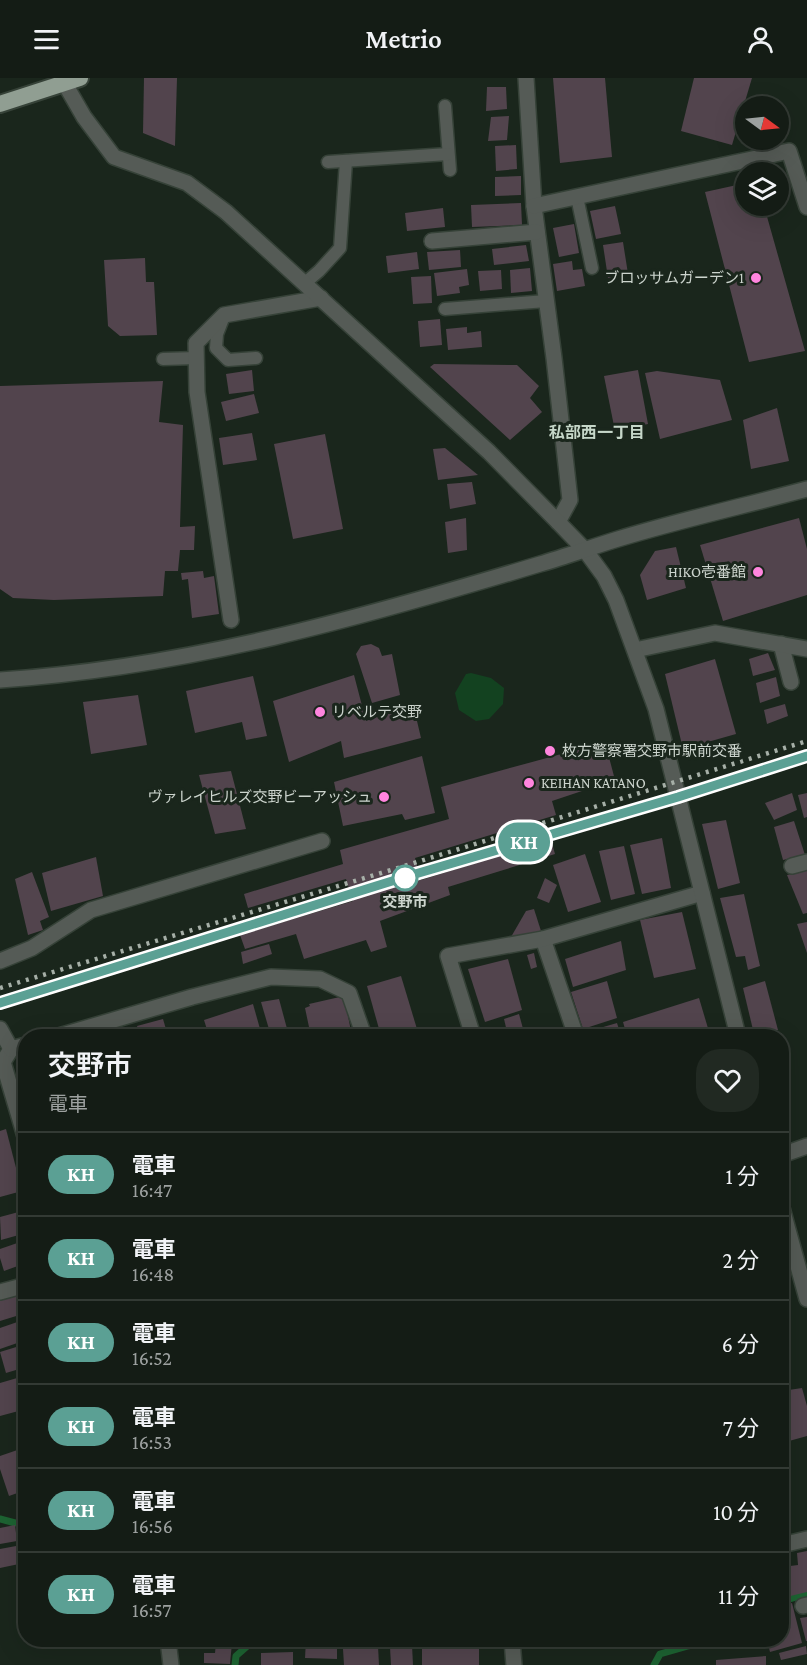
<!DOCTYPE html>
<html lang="ja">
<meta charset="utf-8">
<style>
:root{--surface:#141c15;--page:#212922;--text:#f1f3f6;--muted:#9da1a0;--line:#333a34}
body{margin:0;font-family:"Crimson Pro","Noto Sans JP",serif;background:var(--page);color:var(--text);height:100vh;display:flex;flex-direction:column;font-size:22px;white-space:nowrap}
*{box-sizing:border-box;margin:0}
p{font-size:20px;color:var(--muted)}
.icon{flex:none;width:33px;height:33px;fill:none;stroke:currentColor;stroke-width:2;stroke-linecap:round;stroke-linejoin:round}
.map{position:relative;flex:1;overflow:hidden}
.side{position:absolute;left:18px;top:951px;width:771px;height:618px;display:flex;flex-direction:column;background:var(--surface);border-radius:24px;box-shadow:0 6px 24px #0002,0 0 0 2px var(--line)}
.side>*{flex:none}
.badge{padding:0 12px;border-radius:20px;font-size:21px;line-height:39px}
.needle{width:39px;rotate:105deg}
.controls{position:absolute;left:735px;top:18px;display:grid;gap:12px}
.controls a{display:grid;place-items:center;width:54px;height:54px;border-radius:50%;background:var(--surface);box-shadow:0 6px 24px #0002,0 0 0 2px var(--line);font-size:30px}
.map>.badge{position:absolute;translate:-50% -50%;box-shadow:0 0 0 3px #fff}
.round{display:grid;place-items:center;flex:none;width:63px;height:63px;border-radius:24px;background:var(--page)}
.head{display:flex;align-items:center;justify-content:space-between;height:102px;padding:0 30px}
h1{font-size:28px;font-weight:600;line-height:45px}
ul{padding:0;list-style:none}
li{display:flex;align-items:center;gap:18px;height:84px;padding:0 30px;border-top:2px solid var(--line)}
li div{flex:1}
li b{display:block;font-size:22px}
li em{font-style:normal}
li .badge{min-width:66px;font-weight:700;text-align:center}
header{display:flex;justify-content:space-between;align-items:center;height:78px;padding:0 30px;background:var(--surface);font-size:27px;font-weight:600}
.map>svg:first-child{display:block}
</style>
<header><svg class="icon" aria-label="menu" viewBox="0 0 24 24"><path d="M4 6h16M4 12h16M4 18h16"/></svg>Metrio<svg class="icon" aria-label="person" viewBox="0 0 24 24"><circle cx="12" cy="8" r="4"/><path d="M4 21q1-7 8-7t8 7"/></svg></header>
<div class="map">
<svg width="807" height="1587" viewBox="0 0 807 1587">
<rect width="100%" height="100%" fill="#1a261c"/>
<polygon fill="#134220" points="471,595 491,600 504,610 503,626 489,641 476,643 459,632 455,615 466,596"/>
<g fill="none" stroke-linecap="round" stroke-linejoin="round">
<g stroke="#1d6332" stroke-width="7">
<polyline points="0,1441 15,1445 26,1444"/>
<polyline points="782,1523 807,1516"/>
<polyline points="490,1562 492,1562"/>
<polyline points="235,1587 236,1578 254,1562"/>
<polyline points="654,1587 660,1576 688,1568 700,1562"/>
</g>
</g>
<g fill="#52444d">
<polygon points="144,0 177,0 175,68 143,55"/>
<polygon points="553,0 605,0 612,79 560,85"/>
<polygon points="694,0 752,0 732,67 681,53"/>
<polygon points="487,9 506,9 507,31 486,33"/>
<polygon points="509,38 507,62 488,63 491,39"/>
<polygon points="516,67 517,91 496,93 495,68"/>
<polygon points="521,98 521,117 495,118 495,99"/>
<polygon points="746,105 746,128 764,128 805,273 749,284 705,114"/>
<polygon points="521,125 522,147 472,149 471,127"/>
<polygon points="615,128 621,156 596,161 590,133"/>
<polygon points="443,130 445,149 407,153 405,135"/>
<polygon points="574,146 579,175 559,179 553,150"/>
<polygon points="623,164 628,196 608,200 603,167"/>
<polygon points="526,167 529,183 494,187 492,171"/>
<polygon points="460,172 461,189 429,192 427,174"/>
<polygon points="417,174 419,191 388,195 386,178"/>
<polygon points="145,180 146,204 154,204 157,257 120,258 108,248 104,182"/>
<polygon points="572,183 573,192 582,191 585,208 557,213 553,186"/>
<polygon points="530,190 532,213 511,215 510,192"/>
<polygon points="467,191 469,207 459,209 460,215 437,218 434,195"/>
<polygon points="501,192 502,211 480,213 478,193"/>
<polygon points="431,198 432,225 413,226 411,199"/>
<polygon points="440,241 442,267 420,269 418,243"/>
<polygon points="467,249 467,255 481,253 482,269 448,272 446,251"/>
<polygon points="434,286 517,287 539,308 530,320 542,334 510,362 430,289"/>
<polygon points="252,292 254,313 229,316 226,296"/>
<polygon points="638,292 648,346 615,353 604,298"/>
<polygon points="657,293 720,302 732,342 660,361 645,295"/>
<polygon points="163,303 159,344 183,347 180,449 195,448 194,472 180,472 178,493 165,493 163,518 54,522 13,520 0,511 0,308"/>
<polygon points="254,316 259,335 226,343 221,324"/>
<polygon points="777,330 789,383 751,391 743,342"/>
<polygon points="252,355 257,382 223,387 219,360"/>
<polygon points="325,356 343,451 293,461 274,366"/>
<polygon points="445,370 478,397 438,402 433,371"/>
<polygon points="472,404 476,426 450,431 447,406"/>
<polygon points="466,440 467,472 448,475 445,444"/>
<polygon points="799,440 807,471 807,517 723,543 700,467"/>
<polygon points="676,469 686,510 647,522 640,497 655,473"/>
<polygon points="203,493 204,500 214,498 219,536 192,540 188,501 182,502 181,495"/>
<polygon points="371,566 379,570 382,578 392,576 400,617 372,625 356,576 361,568"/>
<polygon points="768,575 775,592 753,598 749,581"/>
<polygon points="715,581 736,656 683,671 665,596"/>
<polygon points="354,597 366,643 413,626 421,660 344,680 341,663 289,684 273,623"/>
<polygon points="253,598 267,658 246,662 242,644 195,655 186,613"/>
<polygon points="776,599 780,618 760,625 756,605"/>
<polygon points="138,617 147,667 91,676 83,624"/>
<polygon points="785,626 788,638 767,646 764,632"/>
<polygon points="605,664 615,702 552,723 556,737 415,780 421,802 551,762 555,776 448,809 450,817 380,843 387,869 371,874 366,862 304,881 296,856 245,871 240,857 353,823 346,801 248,830 244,816 343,786 340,772 449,741 441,709"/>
<polygon points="422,678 435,735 405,742 402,736 343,748 334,704"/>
<polygon points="231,693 246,751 215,756 199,697"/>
<polygon points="792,715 797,732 774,742 765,725"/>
<polygon points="807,715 807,739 804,740 798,717"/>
<polygon points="726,742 740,805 718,811 702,746"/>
<polygon points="794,743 805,777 783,782 774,749"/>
<polygon points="662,760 671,810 642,816 630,767"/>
<polygon points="624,768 635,816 611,822 599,773"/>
<polygon points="585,776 601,824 568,834 553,787"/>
<polygon points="96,779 103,818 51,833 42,795"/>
<polygon points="807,792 807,835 803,836 787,797"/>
<polygon points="32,794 49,839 40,843 43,852 28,857 15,801"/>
<polygon points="545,800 557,807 549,825 537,820"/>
<polygon points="744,816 760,888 748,892 745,878 736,879 720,820"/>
<polygon points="534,831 541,853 511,859 526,833"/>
<polygon points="682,834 696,891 654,900 640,842"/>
<polygon points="807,844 807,875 797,846"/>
<polygon points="621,863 626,892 573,909 565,881"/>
<polygon points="269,866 272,876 243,886 241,874"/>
<polygon points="534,875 537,889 531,891 527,877"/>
<polygon points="508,881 522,932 485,944 468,891"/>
<polygon points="401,898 417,951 396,958 381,958 367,908"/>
<polygon points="607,903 617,940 583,951 571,914"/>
<polygon points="765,903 778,952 754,956 743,910"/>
<polygon points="344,918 352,958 304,958 302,950 309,949 305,930 310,928 309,926"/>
<polygon points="699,920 710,957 627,958 623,944"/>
<polygon points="279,921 289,958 271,958 261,924"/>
<polygon points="253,926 262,958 209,958 204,942"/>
<polygon points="519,936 525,958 508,958 504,941"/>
<polygon points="163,941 168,958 140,958 137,948"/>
<polygon points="617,945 621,958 587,958 586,954"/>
<polygon points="782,955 782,958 789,980 782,981 782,958 772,958"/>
<polygon points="6,1051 22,1113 0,1119 0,1053"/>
<polygon points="26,1132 26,1155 1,1162 0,1139"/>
<polygon points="26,1162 26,1185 4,1193 0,1180 0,1171"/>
<polygon points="20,1215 26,1235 0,1243 0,1221"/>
<polygon points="26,1241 26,1262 0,1271 0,1250"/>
<polygon points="26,1266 26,1289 6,1295 0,1274"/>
<polygon points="24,1298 26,1305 26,1331 0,1338 0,1305"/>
<polygon points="802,1310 807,1328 807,1358 782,1365 782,1313"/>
<polygon points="26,1369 26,1412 9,1418 0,1391 0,1378"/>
<polygon points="15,1447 17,1463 0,1466 0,1450"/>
<polygon points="16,1468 19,1486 0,1490 0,1471"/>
<polygon points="807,1473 807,1514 782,1520 782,1489 798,1487 797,1475"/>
<polygon points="792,1525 802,1565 770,1574 767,1562 782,1562 782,1528"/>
<polygon points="807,1539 807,1563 806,1563 800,1540"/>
<polygon points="306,1562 337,1562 337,1581 305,1580"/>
<polygon points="216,1565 232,1565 230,1586 204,1585 204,1575 215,1575"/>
<polygon points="412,1567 413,1587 391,1587 390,1569"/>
<rect x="422" y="1567" width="57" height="20"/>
<polygon points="378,1568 379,1587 344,1587 343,1571"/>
<polygon points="806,1568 807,1576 781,1582 779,1575"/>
<polygon points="293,1574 293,1587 261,1587 261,1575"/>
<polygon points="766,1578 766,1587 716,1587 716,1582"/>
</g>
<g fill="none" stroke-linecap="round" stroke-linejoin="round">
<g stroke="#364238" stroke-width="15">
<g id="service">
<polyline points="445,28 450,92"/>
<polyline points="328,84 448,76"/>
<polyline points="577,119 592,190"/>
<polyline points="305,205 319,193 340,170 346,83"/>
<polyline points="445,231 546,223"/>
<polyline points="224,238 217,256 216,270 228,282 256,280"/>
<polyline points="163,281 197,280"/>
</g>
</g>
<g stroke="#364238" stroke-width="18">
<g id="minor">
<polyline points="526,0 534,128 554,280 570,422 558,444"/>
<polyline points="534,128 789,73 807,129"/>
<polyline points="432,163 537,154"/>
<polyline points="231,542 197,314 196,265 224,237 321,220"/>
<polyline points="781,566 791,604"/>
<polyline points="635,572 715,555 807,571"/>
<polyline points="792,788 807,784"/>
<polyline points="543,861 576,958"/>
<polyline points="0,883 32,870 91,832 322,763"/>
<polyline points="473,958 448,878 543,861 702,815"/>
<polyline points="11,971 3,984 26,1062"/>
<polyline points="782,1077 807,1068"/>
<polyline points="0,1214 26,1207"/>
<polyline points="782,1467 807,1461"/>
<polyline points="803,1528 807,1527"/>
<polyline points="168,1562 171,1587"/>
</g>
</g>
<g stroke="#364238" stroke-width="18">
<g id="tertiary">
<polyline points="65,6 84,39 114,79 187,105 226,134 489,374 558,444 585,472 604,498 616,522 656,631 738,958"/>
<path d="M0,602C185,590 364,539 540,486C567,478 592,469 618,461C680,442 744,428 807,411"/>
<polyline points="0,951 11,971 26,967"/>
<polyline points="59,958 192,919 271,899 320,901 349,915 364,958"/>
<polyline points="782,1130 807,1221"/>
<polyline points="512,1562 514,1587"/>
</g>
</g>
<g stroke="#364238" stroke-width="20">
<polyline id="trunk" points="0,26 80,0"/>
</g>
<use href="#service" stroke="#555b56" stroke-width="12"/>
<use href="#minor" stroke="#555b56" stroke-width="15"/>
<use href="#tertiary" stroke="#555b56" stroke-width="15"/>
<use href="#trunk" stroke="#909e92" stroke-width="16"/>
<g stroke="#a6afa7" stroke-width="4.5" stroke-dasharray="3 6" stroke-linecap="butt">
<polyline points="0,910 401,789 807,663"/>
<polyline points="0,925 406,799 678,719 807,678"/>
</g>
</g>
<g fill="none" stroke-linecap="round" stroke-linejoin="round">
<g stroke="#fff" stroke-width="14">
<polyline id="line" points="0,925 405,799 678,719 807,678"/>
</g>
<use href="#line" stroke="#5ba094" stroke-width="9"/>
</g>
<g fill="#ff85de" stroke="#1a261c" stroke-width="2">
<circle cx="756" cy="200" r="6"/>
<circle cx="758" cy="494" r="6"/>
<circle cx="320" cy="634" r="6"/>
<circle cx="550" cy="673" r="6"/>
<circle cx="529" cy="705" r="6"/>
<circle cx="384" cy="719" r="6"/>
</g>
<circle fill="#fff" stroke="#5ba094" stroke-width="3" cx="405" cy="800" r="12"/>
<g text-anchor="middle" stroke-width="6" stroke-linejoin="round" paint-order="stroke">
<g font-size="15" fill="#ccd4cd" stroke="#1a261c" text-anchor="end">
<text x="744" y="205">ブロッサムガーデン1</text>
<text x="746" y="499">HIKO壱番館</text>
<text x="332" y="639" text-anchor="start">リベルテ交野</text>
<text x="562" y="678" text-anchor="start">枚方警察署交野市駅前交番</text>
<text x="541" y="710" text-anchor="start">KEIHAN KATANO</text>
<text x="372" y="724">ヴァレイヒルズ交野ビーアッシュ</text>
</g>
<g font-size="15" font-weight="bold" fill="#ccd4cd" stroke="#1a261c">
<text x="405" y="829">交野市</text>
</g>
<g font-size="16" font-weight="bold" fill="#c6d7c9" stroke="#1a261c">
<text x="597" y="360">私部西一丁目</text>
</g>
</g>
</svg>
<div class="controls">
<a><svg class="needle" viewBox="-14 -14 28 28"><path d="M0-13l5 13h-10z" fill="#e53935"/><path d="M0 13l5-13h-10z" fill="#9da1a0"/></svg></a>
<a><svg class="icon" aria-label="layers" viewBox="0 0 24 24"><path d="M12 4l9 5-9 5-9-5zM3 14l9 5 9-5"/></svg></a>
</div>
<b class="badge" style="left:524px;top:764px;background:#5ba094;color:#fff">KH</b>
<section class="side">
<div class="head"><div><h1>交野市</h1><p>電車</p></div><a class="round"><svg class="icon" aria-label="heart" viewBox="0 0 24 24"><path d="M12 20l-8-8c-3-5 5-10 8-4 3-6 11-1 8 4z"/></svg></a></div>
<ul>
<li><span class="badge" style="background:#5ba094;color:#fff">KH</span><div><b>電車</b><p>16:47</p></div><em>1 分</em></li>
<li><span class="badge" style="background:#5ba094;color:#fff">KH</span><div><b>電車</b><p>16:48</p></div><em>2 分</em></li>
<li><span class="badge" style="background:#5ba094;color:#fff">KH</span><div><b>電車</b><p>16:52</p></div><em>6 分</em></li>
<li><span class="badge" style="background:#5ba094;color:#fff">KH</span><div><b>電車</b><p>16:53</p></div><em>7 分</em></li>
<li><span class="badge" style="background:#5ba094;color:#fff">KH</span><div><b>電車</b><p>16:56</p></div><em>10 分</em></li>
<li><span class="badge" style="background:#5ba094;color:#fff">KH</span><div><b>電車</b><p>16:57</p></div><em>11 分</em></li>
</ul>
</section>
</div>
